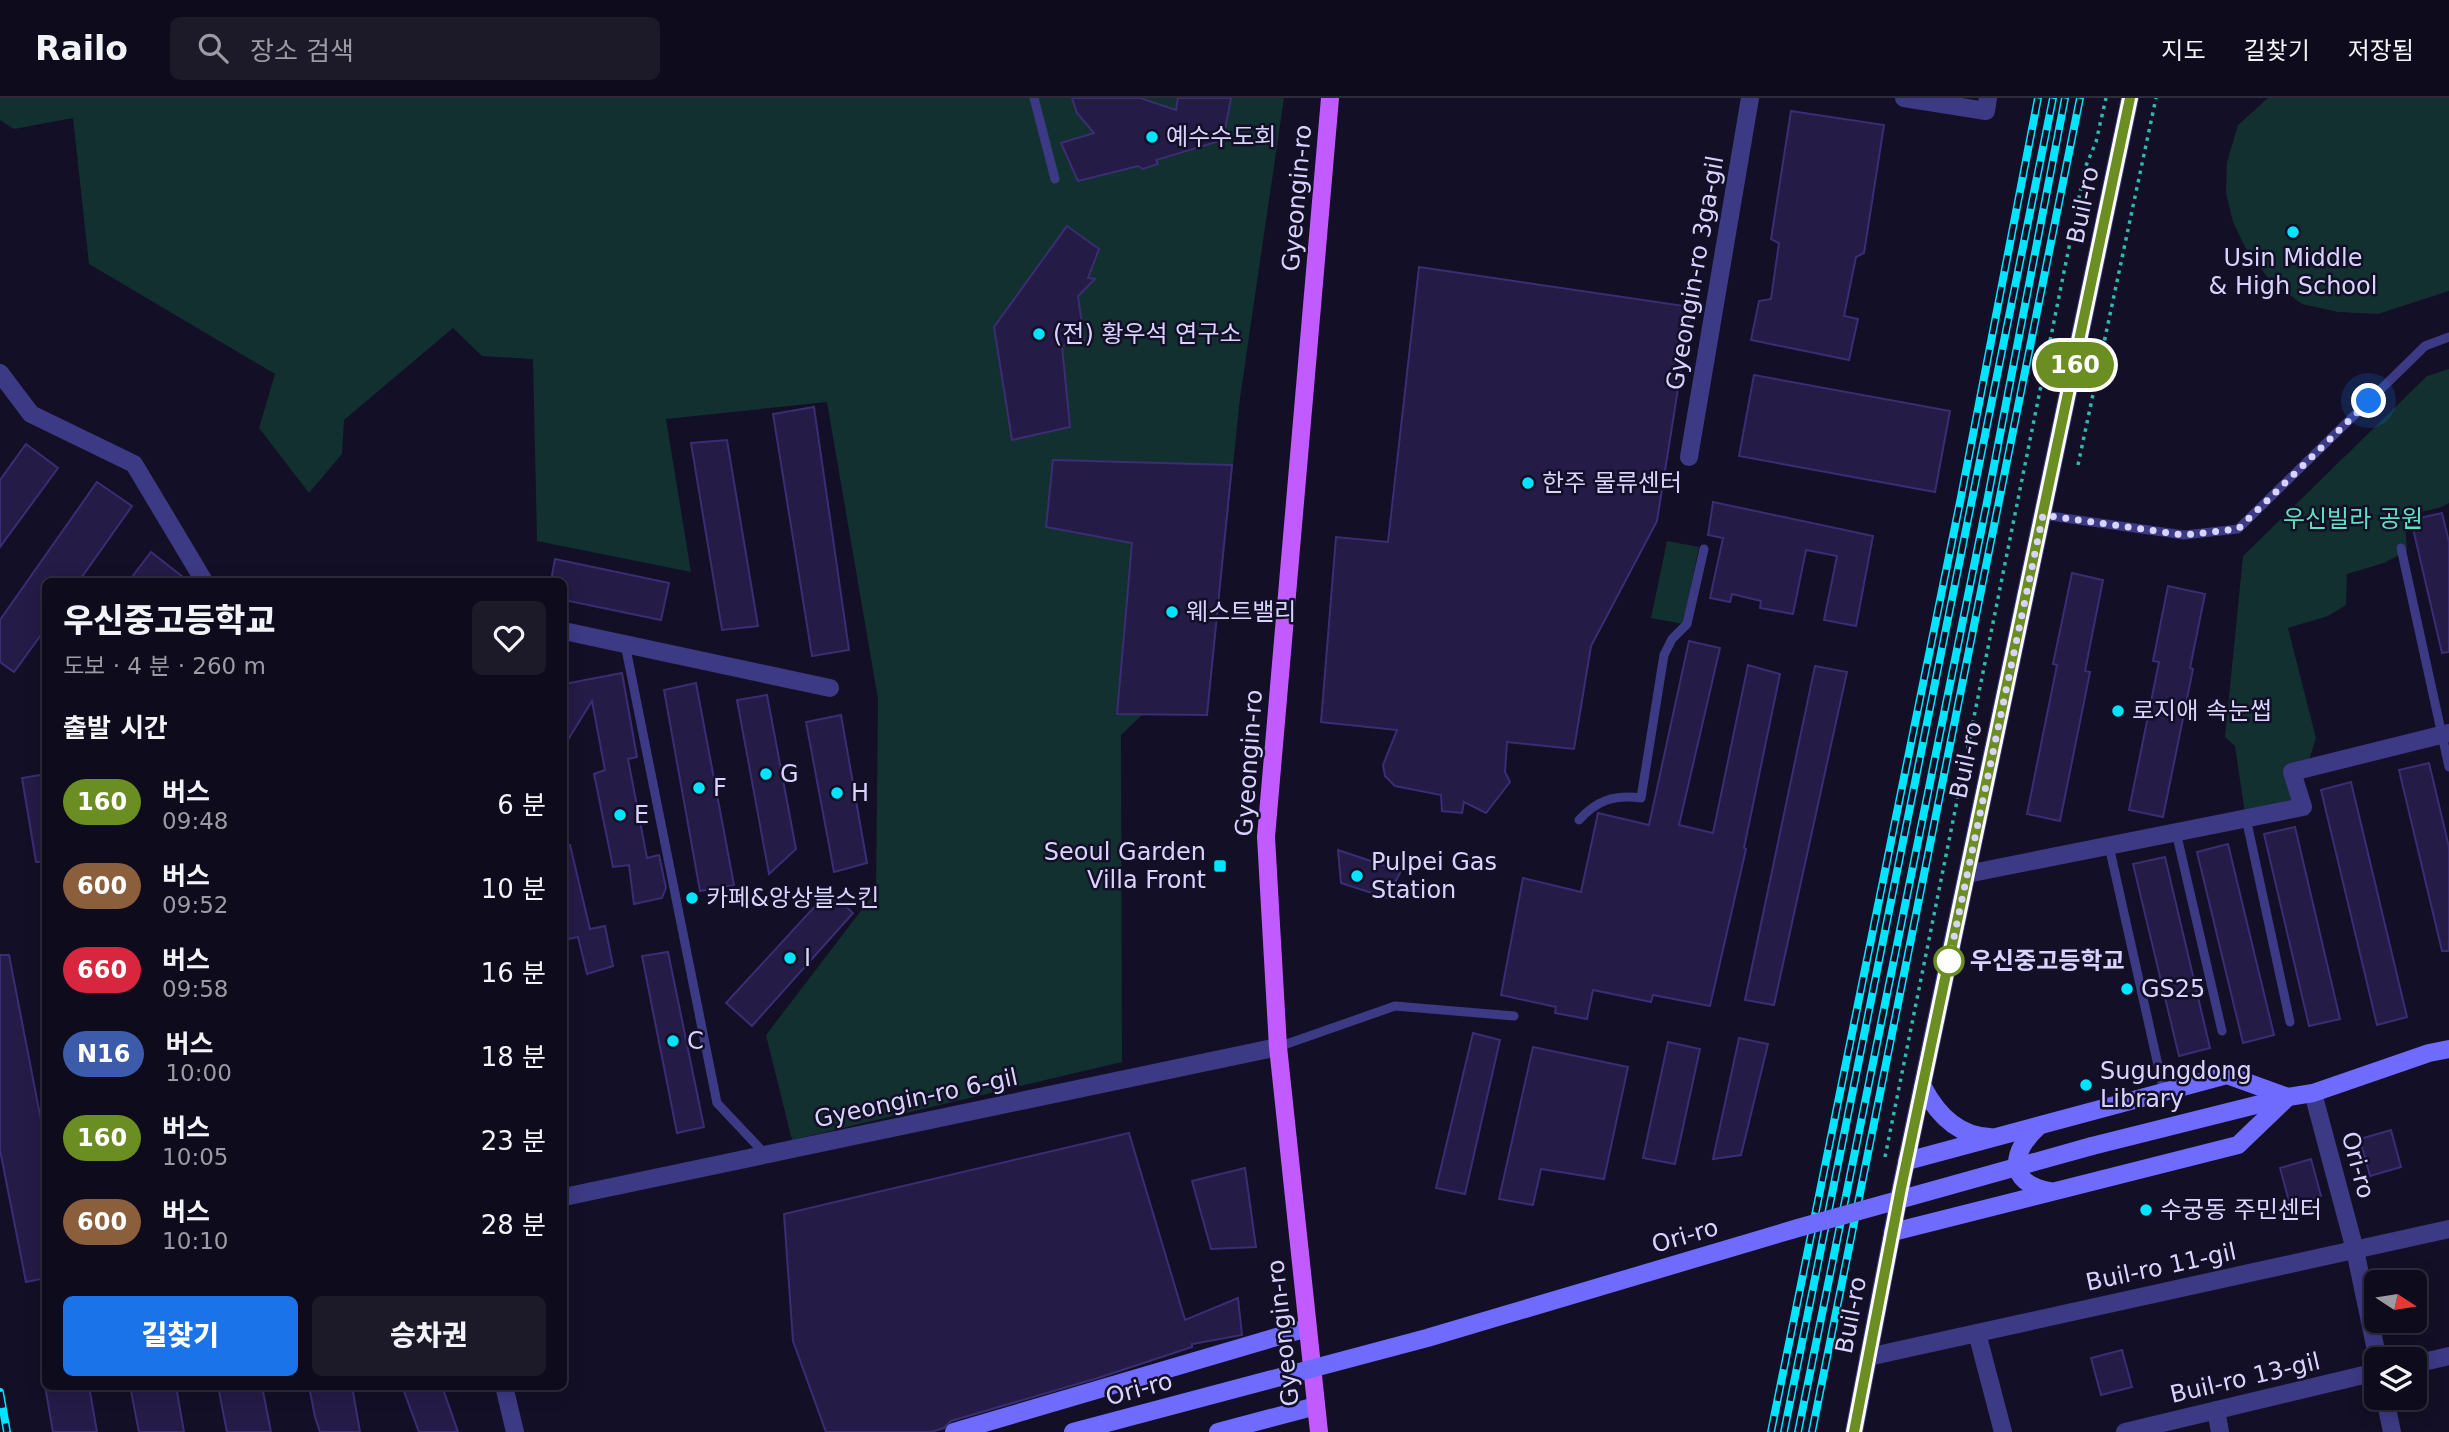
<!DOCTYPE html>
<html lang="ko">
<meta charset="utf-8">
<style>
:root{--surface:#0e0b1c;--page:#1c1929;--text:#f1f3f6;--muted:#9b9ba3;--line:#2e2b3b;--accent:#1a73e8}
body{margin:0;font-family:"DejaVu Sans","Noto Sans KR",sans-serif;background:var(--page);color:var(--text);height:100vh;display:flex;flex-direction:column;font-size:26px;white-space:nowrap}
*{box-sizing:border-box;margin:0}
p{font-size:23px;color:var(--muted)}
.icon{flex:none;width:38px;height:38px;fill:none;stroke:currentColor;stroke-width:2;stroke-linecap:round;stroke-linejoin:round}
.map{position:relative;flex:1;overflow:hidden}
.details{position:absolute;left:42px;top:480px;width:525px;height:812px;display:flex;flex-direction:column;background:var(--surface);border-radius:10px;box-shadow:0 4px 18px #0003,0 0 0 2px var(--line)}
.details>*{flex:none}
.badge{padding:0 14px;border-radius:23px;font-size:24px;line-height:46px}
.needle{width:46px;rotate:102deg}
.controls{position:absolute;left:2364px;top:1172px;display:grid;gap:14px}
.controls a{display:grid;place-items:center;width:63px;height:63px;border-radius:10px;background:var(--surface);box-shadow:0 4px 18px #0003,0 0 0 2px var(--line);font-size:35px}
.you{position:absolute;width:35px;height:35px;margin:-18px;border:5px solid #fff;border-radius:50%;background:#1a73e8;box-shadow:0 0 0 10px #1a73e833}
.map>.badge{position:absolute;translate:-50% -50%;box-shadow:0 0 0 4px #fff}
h2{padding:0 21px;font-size:26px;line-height:63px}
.round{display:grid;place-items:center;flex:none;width:74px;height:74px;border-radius:10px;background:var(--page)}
.overview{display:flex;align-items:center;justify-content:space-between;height:119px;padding:0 21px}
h1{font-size:33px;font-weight:800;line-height:52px}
.primary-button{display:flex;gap:14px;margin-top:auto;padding:14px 21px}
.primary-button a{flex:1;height:80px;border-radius:10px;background:var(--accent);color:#fff;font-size:28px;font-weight:800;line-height:80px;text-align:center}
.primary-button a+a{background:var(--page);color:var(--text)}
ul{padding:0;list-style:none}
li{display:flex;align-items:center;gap:21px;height:84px;padding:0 21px}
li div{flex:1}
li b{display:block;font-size:26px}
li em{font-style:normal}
li .badge{min-width:77px;font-weight:700;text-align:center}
header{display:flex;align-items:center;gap:42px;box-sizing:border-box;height:98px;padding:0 35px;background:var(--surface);border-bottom:2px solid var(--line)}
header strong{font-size:33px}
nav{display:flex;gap:38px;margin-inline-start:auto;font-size:24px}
.search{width:490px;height:63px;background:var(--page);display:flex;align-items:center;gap:18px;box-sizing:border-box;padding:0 24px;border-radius:10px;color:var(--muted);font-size:26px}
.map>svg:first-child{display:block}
</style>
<header>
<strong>Railo</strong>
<div class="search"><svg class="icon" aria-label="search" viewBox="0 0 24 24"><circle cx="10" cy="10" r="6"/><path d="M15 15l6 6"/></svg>장소 검색</div>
<nav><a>지도</a><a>길찾기</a><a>저장됨</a></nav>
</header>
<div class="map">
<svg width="2449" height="1334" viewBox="0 0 2449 1334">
<rect width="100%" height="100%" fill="#130f26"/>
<g fill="#12302f">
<polygon points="0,0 1284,0 1240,300 1207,617 1143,616 1121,637 1122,964 792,1042 766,937 876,793 878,601 827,304 666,321 691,474 537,443 533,261 482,258 453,230 344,322 342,356 309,395 259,330 275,276 89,166 73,20 14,31 0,22"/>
<polygon points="2268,0 2449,0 2449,193 2378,216 2338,214 2302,206 2269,181 2248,155 2233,124 2226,95 2227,64 2238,27"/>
<path d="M2449,271V405C2436,414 2416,411 2405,422L2407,453L2384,465L2347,476L2346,507L2328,518L2288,530L2316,640L2297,700L2282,708L2245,716L2235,648L2225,639L2243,458L2427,278Z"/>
<polygon points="1667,443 1699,449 1683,526 1651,520"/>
</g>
<g fill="#241b47" stroke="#3b2d73" stroke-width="2">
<polygon points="1072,0 1140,0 1176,12 1178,0 1231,0 1223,42 1156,62 1158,66 1143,71 1138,68 1078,83 1061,45 1094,35 1077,15"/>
<polygon points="1791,13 1884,27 1864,155 1856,159 1844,218 1858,221 1849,262 1751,242 1759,203 1771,201 1779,145 1771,141"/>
<polygon points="1067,128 1099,151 1088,180 1095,181 1078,198 1084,242 1062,248 1070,329 1012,342 994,229"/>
<polygon points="1419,169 1691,209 1657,423 1591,548 1574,651 1507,644 1505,674 1510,684 1486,715 1464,704 1462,715 1442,713 1441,697 1395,688 1385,678 1383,667 1397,632 1321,624 1336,439 1388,444"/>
<polygon points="1754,277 1950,313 1935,394 1739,358"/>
<polygon points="814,309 849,552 812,558 773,316"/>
<polygon points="727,342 758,528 722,532 691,345"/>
<polygon points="26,346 58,370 0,449 0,382"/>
<polygon points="1053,362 1232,367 1207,617 1117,616 1132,445 1046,429"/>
<polygon points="97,384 132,408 79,483 46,483 46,530 14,574 0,564 0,522"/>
<polygon points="1713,404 1873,438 1856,528 1824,522 1837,458 1806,452 1793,516 1760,510 1761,503 1732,496 1730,504 1710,500 1723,440 1708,437"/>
<polygon points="2442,415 2449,444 2449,554 2442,555 2411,422"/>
<polygon points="151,454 188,483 129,483"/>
<polygon points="555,461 669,485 661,522 564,502 564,483 551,483"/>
<polygon points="2072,475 2103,482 2085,573 2090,574 2060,723 2027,716 2057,567 2053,566"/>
<polygon points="2168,488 2205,496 2190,570 2193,571 2163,719 2129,712 2159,564 2153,563"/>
<polygon points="1689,543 1720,550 1679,727 1713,735 1748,567 1780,576 1744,750 1746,751 1710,908 1653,897 1651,904 1593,892 1587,921 1555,915 1556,909 1501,897 1523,780 1581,794 1598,715 1649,727"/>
<polygon points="1815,568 1847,574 1774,907 1745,902"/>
<polygon points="622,575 637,659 628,661 647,760 659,757 666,790 662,800 634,806 629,767 613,769 594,676 605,672 592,603 564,648 564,586"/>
<polygon points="696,585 734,787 700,793 664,592"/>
<polygon points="767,597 796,751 769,776 737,602"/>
<polygon points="841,617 867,765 834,774 806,624"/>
<polygon points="2429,665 2449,749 2449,853 2442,853 2399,672"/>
<polygon points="46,676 46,764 36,764 22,680"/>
<polygon points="2351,684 2407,919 2377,927 2321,692"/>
<polygon points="2295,729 2340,921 2309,928 2264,736"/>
<polygon points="2228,746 2274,937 2243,945 2197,754"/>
<polygon points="570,747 590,831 605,828 613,868 587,876 578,839 564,842 564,748"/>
<polygon points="1338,752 1401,773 1387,800 1341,785"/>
<polygon points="2165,759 2210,950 2179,958 2133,766"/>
<polygon points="829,793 853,815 752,928 726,905"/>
<polygon points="668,854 704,1029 677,1035 642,858"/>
<polygon points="0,857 9,857 46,1048 46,1180 26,1184 0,1052"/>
<polygon points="1473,935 1500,942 1465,1096 1436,1090"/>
<polygon points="1739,940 1768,946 1741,1057 1713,1061"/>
<polygon points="1668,944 1700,951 1675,1066 1643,1060"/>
<polygon points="1533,949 1628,969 1604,1081 1541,1071 1533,1107 1499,1101"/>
<polygon points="2391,1032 2401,1069 2370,1078 2360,1041"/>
<polygon points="1129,1035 1185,1222 1238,1200 1242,1237 1192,1246 1192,1249 1098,1280 951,1323 944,1330 931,1334 826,1334 793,1243 784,1116"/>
<polygon points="2311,1061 2321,1098 2290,1107 2280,1070"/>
<polygon points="1245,1070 1256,1149 1211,1151 1192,1083"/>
<polygon points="2122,1252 2132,1289 2101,1297 2091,1260"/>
<polygon points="45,1288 89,1288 97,1334 53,1334"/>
<polygon points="130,1288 176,1288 184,1334 139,1334"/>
<polygon points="218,1288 262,1288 271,1334 227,1334"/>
<polygon points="309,1288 352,1288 360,1334 320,1334 315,1319"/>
<polygon points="402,1288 442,1288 458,1334 419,1334"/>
</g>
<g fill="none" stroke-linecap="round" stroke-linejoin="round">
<g stroke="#2fb8b0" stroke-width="3.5" stroke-dasharray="3.5 5" stroke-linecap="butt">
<polyline points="2078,367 2156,0"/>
<polyline points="1885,1059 2085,70 2096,44 2106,0"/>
</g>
<g stroke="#3d3a85" stroke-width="9">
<polyline points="1034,0 1055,81"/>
<polyline points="2043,417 2184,437 2238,431 2425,248 2449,239"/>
<polyline points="2401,450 2449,669"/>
<polyline points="625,546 717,1005 765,1056"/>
<polyline points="2246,720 2290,924"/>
<path d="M1579,722C1596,703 1614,696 1641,700L1664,557L1672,541L1687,526L1704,451"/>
<polyline points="2176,734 2222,933"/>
<polyline points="2109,748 2164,994"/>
<polyline points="1278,949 1395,908 1514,918"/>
</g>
<g stroke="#3d3a85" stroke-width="18">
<polyline points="1904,0 1986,13 1988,0"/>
<polyline points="0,275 31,316 134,366 204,483"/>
<polyline points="1689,359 1750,0"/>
<polyline points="564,533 830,590"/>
<polyline points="1967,776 2303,709 2292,674 2449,635"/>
<polyline points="2313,995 2355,1152 2378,1262"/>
<polyline points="564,1099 1278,949"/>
<polyline points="1977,1235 2003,1334"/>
<polyline points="1868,1259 2449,1131"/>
<polyline points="2415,1266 2449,1258"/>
<polyline points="504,1288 515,1334"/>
<polyline points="2385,1300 2392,1334"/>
<polyline points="2216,1312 2220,1334"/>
<polyline points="2125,1334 2376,1274"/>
</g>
<polyline stroke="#3d3a85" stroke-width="18" points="1854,1334 1901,1089 2130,0"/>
<g stroke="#6f6bff" stroke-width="18">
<path d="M1923,989C1937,1016 1958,1038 1990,1039"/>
<path d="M2039,1028C2011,1053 2005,1085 2050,1093"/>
<polyline points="2092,1048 2288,999 2313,995 2429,955 2449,951"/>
<polyline points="1907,1063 2227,977 2288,999"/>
<polyline points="1893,1134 2238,1047 2288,999"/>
<polyline points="954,1334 1307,1230"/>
<polyline points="1218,1334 1316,1308"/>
</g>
<polyline stroke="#c25bff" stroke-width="18" points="1319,1334 1278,949 1266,739 1330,0"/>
<g stroke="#00e5ff" stroke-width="8">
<g id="rail">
<polyline points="0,1294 7,1334"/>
<polyline points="1771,1334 1961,399 2038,0"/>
<polyline points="1784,1334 2053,0"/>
<polyline points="1798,1334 1987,404 2065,0"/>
<polyline points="1812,1334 2080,0"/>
</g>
</g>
<use href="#rail" stroke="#130f26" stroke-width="5" stroke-dasharray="16" stroke-linecap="butt"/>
<polyline stroke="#6f6bff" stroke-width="18" points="1073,1334 1427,1240 1798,1130 2092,1048"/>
</g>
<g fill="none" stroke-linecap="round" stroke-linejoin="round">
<g stroke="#fff" stroke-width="16">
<polyline id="line" points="1854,1334 1901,1090 2130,0"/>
</g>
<use href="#line" stroke="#6b8e23" stroke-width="10"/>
<polyline stroke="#d9d4ff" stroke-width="7" stroke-dasharray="0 12.6" points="1949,863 2043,417 2184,437 2238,431 2369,303"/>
</g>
<g fill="#00e5ff" stroke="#130f26" stroke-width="2.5">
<circle cx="1152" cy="39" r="7"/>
<circle cx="2293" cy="134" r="7"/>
<circle cx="1039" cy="236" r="7"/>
<circle cx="1528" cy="385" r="7"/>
<circle cx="1172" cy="514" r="7"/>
<circle cx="2118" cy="613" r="7"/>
<circle cx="766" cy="676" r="7"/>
<circle cx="699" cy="690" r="7"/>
<circle cx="837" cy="695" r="7"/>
<circle cx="620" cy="717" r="7"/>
<rect x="1213" y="761" width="14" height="14" rx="3.5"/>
<circle cx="1357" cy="778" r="7"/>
<circle cx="692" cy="800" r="7"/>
<circle cx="790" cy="860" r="7"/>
<circle cx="2127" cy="891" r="7"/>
<circle cx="673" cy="943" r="7"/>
<circle cx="2086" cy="987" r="7"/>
<circle cx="2146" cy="1112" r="7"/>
</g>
<circle fill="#fff" stroke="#6b8e23" stroke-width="3.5" cx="1949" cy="863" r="14"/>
<g text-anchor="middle" stroke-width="5" stroke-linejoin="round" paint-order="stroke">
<g font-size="24" fill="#d9d4ff" stroke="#130f26" text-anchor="start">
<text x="1166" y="47">예수수도회</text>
<text x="2293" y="168" text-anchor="middle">Usin Middle<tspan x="2293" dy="28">&amp; High School</tspan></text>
<text x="1053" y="244">(전) 황우석 연구소</text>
<text x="1542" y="393">한주 물류센터</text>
<text x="1186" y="522">웨스트밸리</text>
<text x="2132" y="621">로지애 속눈썹</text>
<text x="780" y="684">G</text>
<text x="713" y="698">F</text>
<text x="851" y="703">H</text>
<text x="634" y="725">E</text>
<text x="1206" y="762" text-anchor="end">Seoul Garden<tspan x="1206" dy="28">Villa Front</tspan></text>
<text x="1371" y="772">Pulpei Gas<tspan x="1371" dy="28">Station</tspan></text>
<text x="706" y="808">카페&amp;앙상블스킨</text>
<text x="804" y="868">I</text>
<text x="2141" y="899">GS25</text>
<text x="687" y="951">C</text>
<text x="2100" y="981">Sugungdong<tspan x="2100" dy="28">Library</tspan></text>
<text x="2160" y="1120">수궁동 주민센터</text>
</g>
<g font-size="24" fill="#d9d4ff" stroke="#130f26">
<text transform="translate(1297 100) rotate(-85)" y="8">Gyeongin-ro</text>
<text transform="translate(2083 107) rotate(-78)" y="8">Buil-ro</text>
<text transform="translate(1695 175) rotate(-80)" y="8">Gyeongin-ro 3ga-gil</text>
<text transform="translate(1966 662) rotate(-78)" y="8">Buil-ro</text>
<text transform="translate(1249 665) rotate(-86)" y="8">Gyeongin-ro</text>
<text transform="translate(916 1000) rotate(-12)" y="8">Gyeongin-ro 6-gil</text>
<text transform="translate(2358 1067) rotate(75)" y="8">Ori-ro</text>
<text transform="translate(1685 1138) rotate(-16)" y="8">Ori-ro</text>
<text transform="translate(2161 1169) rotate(-12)" y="8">Buil-ro 11-gil</text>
<text transform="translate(1851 1217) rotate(-79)" y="8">Buil-ro</text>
<text transform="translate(1283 1235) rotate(-96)" y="8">Gyeongin-ro</text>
<text transform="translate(2245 1280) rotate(-13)" y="8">Buil-ro 13-gil</text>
<text transform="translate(1139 1291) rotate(-15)" y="8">Ori-ro</text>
</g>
<g font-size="24" fill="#5fe0c0" stroke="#130f26">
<text x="2353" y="429">우신빌라 공원</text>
</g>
<g font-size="24" font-weight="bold" fill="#d9d4ff" stroke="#130f26" text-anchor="start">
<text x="1970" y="871">우신중고등학교</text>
</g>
</g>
</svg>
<div class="controls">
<a><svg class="needle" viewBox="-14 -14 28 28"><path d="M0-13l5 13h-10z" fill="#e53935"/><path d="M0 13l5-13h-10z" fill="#9b9ba3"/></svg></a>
<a><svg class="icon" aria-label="layers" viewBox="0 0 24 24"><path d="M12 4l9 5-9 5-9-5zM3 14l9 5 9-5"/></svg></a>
</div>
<div class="you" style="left:2369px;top:303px"></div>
<b class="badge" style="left:2075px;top:267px;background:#6b8e23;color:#fff">160</b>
<section class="details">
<div class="overview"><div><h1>우신중고등학교</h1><p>도보 · 4 분 · 260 m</p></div><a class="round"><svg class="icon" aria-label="heart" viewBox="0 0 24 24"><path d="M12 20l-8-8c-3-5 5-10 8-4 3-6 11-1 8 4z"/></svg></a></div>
<h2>출발 시간</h2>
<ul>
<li><span class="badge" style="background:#6b8e23;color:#fff">160</span><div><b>버스</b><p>09:48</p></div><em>6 분</em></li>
<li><span class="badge" style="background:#8b5e3c;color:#fff">600</span><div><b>버스</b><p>09:52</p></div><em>10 분</em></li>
<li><span class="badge" style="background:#d7263d;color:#fff">660</span><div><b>버스</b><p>09:58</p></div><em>16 분</em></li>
<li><span class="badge" style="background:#3d5bab;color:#fff">N16</span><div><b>버스</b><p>10:00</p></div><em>18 분</em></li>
<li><span class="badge" style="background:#6b8e23;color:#fff">160</span><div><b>버스</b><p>10:05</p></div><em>23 분</em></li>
<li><span class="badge" style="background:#8b5e3c;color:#fff">600</span><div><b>버스</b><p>10:10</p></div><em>28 분</em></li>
</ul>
<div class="primary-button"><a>길찾기</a><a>승차권</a></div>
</section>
</div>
